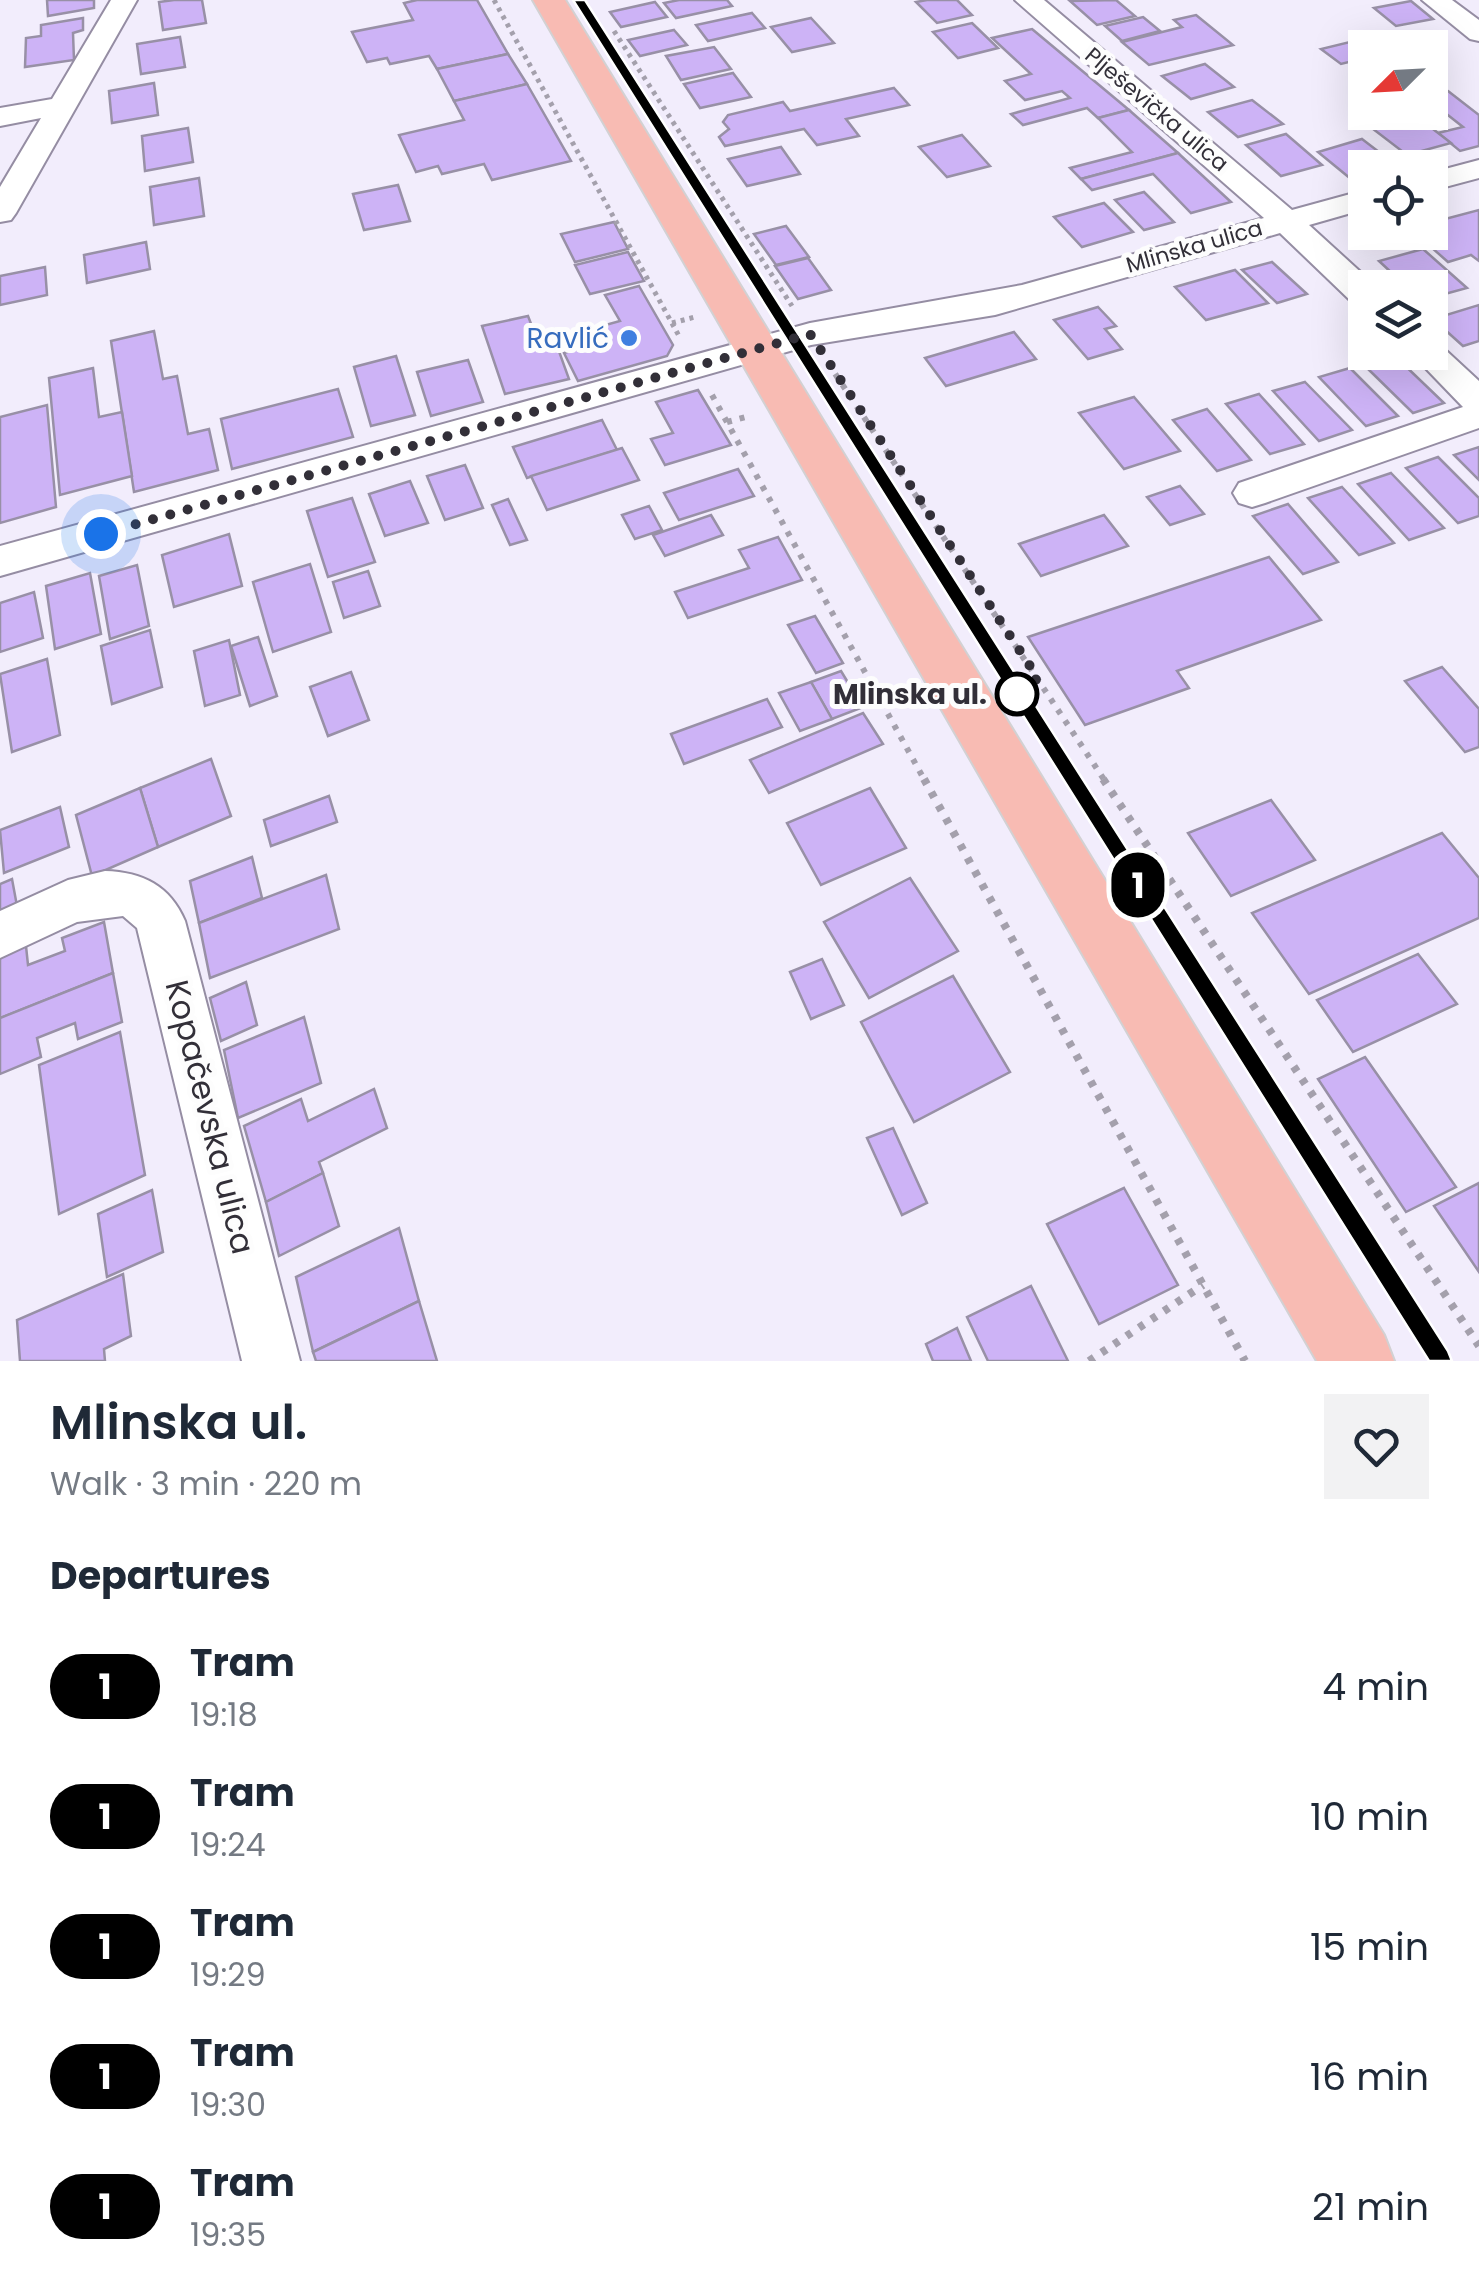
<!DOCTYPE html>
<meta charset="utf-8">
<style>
:root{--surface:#fff;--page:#f2f2f3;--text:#1f2937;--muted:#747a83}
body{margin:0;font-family:Poppins,sans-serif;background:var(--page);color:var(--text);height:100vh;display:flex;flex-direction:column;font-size:38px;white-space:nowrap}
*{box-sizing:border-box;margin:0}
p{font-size:32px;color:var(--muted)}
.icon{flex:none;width:55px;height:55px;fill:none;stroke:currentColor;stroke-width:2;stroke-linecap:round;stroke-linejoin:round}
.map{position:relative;height:1361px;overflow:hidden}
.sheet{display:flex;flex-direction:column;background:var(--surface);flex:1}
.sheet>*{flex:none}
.badge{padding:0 20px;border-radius:32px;font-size:35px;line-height:65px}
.needle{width:65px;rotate:246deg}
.buttons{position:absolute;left:1348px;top:30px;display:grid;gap:20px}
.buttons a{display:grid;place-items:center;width:100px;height:100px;border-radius:0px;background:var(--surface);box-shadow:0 10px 40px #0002;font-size:50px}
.you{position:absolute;width:50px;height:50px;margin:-25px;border:8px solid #fff;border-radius:50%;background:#1a73e8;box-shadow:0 0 0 15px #1a73e833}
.map>.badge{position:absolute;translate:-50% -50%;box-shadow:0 0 0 5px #fff}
h2{padding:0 50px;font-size:38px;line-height:90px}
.round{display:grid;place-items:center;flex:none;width:105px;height:105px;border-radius:0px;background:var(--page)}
.summary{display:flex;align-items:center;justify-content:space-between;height:170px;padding:0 50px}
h1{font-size:48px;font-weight:600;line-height:75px}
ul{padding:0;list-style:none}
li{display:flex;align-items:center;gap:30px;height:130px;padding:0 50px}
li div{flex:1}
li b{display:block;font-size:38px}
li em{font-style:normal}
li .badge{min-width:110px;font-weight:700;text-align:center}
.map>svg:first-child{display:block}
</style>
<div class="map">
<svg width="1479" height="1361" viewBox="0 0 1479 1361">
<rect width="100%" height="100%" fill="#f2edfc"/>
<g fill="#cdb3f6" stroke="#9890a6" stroke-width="2.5">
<polygon points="47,0 94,0 94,8 48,16"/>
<polygon points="174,0 202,0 206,23 163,30 159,2"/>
<polygon points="417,0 477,0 508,54 437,69 429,56 390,64 387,58 367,62 352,32 413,20 404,3"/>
<polygon points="679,0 727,0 732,6 676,18 664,3"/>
<polygon points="927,0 957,0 972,15 937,23 916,2"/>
<polygon points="1116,0 1135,16 1097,25 1070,1"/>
<polygon points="1411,1 1433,19 1396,26 1374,8"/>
<polygon points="655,2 667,17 621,27 610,12"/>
<polygon points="752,13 765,28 708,41 696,25"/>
<polygon points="1196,15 1233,45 1149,65 1122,42 1182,27 1174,20"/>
<polygon points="1143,17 1160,31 1122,41 1105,26"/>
<polygon points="83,18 83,30 73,33 74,60 25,67 26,38 41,36 41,25"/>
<polygon points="811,18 834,43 792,52 771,27"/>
<polygon points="972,23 998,48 958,58 933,32"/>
<polygon points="1032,29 1129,110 1098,118 1087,108 1023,125 1011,114 1070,98 1062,91 1025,100 1005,81 1031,74 992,38"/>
<polygon points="674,30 687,45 640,56 628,40"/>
<polygon points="180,37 185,67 141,74 137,44"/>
<polygon points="1358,40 1369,48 1365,48 1365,58 1341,64 1321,49"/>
<polygon points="714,47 731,69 681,80 666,56"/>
<polygon points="508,54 527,84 454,101 437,69"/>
<polygon points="1205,64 1234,87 1191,99 1162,76"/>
<polygon points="733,73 751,97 700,108 684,84"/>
<polygon points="154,83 158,115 112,123 109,91"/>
<polygon points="527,84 571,161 492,180 484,164 442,174 438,166 416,172 399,135 464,120 454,101"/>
<polygon points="894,88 909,105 846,119 859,136 817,145 804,129 725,146 719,137 729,129 723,122 728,115 783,102 790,111"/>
<polygon points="1448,91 1479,115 1479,146 1460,151 1438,133 1463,127 1430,101 1430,96"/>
<polygon points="1252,100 1283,124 1238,137 1208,112"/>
<polygon points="1129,110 1178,153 1081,179 1070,168 1132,152 1098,118"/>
<polygon points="1399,112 1411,112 1451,143 1407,155 1364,122"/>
<polygon points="188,128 193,162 145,171 142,136"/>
<polygon points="1286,134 1322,165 1281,176 1246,145"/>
<polygon points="962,135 990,166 947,177 919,147"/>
<polygon points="1362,139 1396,165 1365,168 1365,175 1351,179 1318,152"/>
<polygon points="781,147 800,174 747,186 728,159"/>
<polygon points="1178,153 1231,202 1191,213 1153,174 1092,190 1081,179"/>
<polygon points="199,178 204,216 154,225 150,187"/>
<polygon points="398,185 410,221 364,230 353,194"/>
<polygon points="1144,192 1174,222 1144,230 1115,200"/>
<polygon points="1104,203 1133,232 1082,247 1054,217"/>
<polygon points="1479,210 1479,261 1471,255 1448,262 1414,232 1430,232 1430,223"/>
<polygon points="614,222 628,249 575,262 561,234"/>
<polygon points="786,226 809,257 776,265 754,234"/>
<polygon points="146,242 150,269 87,283 84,255"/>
<polygon points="1423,249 1467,288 1430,298 1430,288 1408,288 1379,261"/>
<polygon points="628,252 644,281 590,294 575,265"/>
<polygon points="808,258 831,290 798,299 775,266"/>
<polygon points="1272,262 1307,294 1277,303 1242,270"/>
<polygon points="45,267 47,295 0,305 0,276"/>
<polygon points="1235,270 1268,303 1206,320 1175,287"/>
<polygon points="639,286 673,345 667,356 578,381 564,353 592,345 584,331 620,321 605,295"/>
<polygon points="1479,305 1479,341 1463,346 1433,319"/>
<polygon points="1098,307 1116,326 1105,329 1122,349 1088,359 1054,320"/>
<polygon points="528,316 540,347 556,343 569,379 505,394 482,326"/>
<polygon points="154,331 163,379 177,376 188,434 209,429 218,470 134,492 111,341"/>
<polygon points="1014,332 1036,359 946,386 925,358"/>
<polygon points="396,356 415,415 371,426 354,367"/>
<polygon points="1396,357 1444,403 1413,413 1365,366"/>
<polygon points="468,360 483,402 431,416 417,372"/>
<polygon points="93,368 99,417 122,412 132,476 60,495 49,378"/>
<polygon points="1350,368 1398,416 1366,426 1319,377"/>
<polygon points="1305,382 1352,430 1319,441 1273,391"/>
<polygon points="338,389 353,437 232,469 221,419"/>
<polygon points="698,390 731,445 665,465 651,439 673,433 656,402"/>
<polygon points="1259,394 1304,444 1270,454 1226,404"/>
<polygon points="1134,397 1180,451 1124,469 1079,413"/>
<polygon points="47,405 56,507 0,523 0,417"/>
<polygon points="1207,409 1251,460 1217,471 1173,420"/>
<polygon points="602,420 617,450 527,478 513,447"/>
<polygon points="1479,447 1479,480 1454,455"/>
<polygon points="622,448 639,480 547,510 531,476"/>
<polygon points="1438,457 1479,498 1479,516 1458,523 1406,468"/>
<polygon points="465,465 483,508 445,520 427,476"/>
<polygon points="738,469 754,496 679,520 664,493"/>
<polygon points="1391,473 1444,528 1409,540 1358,484"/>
<polygon points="410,481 428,523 385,536 369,494"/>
<polygon points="1180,486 1204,514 1170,525 1147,497"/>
<polygon points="1342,487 1394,543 1359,555 1308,498"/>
<polygon points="352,498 375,562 328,577 307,511"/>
<polygon points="508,499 527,540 510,545 492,505"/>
<polygon points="1288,504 1338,562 1303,574 1253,516"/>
<polygon points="649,506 662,530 635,539 622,515"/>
<polygon points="711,515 723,535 665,556 653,535"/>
<polygon points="1104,515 1128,546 1041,576 1019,544"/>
<polygon points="229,534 242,586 174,607 162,555"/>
<polygon points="778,537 802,580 688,618 675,592 749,568 739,550"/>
<polygon points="1269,557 1321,620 1177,671 1189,688 1085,725 1028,637"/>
<polygon points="310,564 331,632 273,652 253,582"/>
<polygon points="137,565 149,626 110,639 99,576"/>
<polygon points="368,571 380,606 344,618 333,582"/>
<polygon points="90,573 101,634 55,649 46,586"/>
<polygon points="34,592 43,638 0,652 0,603"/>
<polygon points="815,616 843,663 816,673 788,625"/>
<polygon points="150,630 162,687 112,704 101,646"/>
<polygon points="258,637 277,696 250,706 231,646"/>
<polygon points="229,640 240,695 205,706 194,651"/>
<polygon points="47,659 60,735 12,752 0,674"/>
<polygon points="1442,667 1479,709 1479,747 1465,752 1405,681"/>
<polygon points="841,671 863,707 832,719 811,682"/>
<polygon points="351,672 369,720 328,736 310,687"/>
<polygon points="811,682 832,719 800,731 779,693"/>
<polygon points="767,699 782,727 684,764 671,734"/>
<polygon points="863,713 883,744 769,793 750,760"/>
<polygon points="211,759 231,816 158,847 140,788"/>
<polygon points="140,788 158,847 92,876 76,815"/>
<polygon points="870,788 906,848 821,885 787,823"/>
<polygon points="329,796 337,822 271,846 264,820"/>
<polygon points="1271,800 1315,860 1231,896 1188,833"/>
<polygon points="60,807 69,847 4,873 0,830"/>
<polygon points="1442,833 1479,878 1479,918 1309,994 1252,913"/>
<polygon points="252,857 262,898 199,923 190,881"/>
<polygon points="326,875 339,929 210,978 199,923"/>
<polygon points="910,878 958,951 869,998 824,922"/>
<polygon points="12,879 17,906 0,913 0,884"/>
<polygon points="104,922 113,973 0,1018 0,956 26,946 28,965 65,951 62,938"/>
<polygon points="1418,954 1457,1004 1353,1052 1317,1000"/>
<polygon points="822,959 844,1005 811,1019 790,972"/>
<polygon points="113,973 122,1022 78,1039 75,1023 37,1038 41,1057 0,1074 0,1018"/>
<polygon points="953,976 1010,1072 914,1122 861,1022"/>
<polygon points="246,982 257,1025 221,1041 210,998"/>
<polygon points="304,1017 321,1083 238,1118 224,1050"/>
<polygon points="120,1032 145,1175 59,1214 39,1065"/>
<polygon points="1365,1057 1456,1187 1406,1212 1318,1079"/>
<polygon points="374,1089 387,1128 319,1162 323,1173 266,1202 244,1126 301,1099 308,1121"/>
<polygon points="893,1128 927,1203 902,1215 867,1138"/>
<polygon points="323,1173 339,1226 279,1256 266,1202"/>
<polygon points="1479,1183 1479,1272 1434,1206"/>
<polygon points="1124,1188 1178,1285 1099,1324 1047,1224"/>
<polygon points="152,1190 163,1252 107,1277 98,1214"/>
<polygon points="399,1228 419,1301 313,1352 296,1277"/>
<polygon points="123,1274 131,1336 104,1349 105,1361 20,1361 17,1320"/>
<polygon points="1031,1286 1068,1361 988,1361 967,1317"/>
<polygon points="419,1301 437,1361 316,1361 313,1352"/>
<polygon points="957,1328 971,1361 933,1361 926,1344"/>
</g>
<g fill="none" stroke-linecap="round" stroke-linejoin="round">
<g stroke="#958da3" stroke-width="4">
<g id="minor">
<polygon points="111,0 137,0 16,213 11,220 0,222 0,187 41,118 0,126 0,108 52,99"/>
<polygon points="1015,0 1044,0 1292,210 1365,190 1365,209 1309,225 1377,287 1365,288 1365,306 1353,303 1280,233 995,315 811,345 0,576 0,546 810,323 1022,285 1264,218"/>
<polygon points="1422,0 1452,0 1479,20 1479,41 1470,39"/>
<polygon points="1479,160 1479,178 1430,191 1430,173"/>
<polygon points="1430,341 1439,344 1479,381 1479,428 1265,503 1252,507 1239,503 1233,493 1239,483 1463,407 1410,352 1430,352"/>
<path d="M105,871C143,872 170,886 185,921L300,1361H242L137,928L123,916L77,922L0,958V911L68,880Z"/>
</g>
</g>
<g stroke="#d2d1d3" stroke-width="4">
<polygon id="major" points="533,0 565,0 1384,1335 1394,1361 1317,1361"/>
</g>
<g stroke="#a4a0ac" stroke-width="5" stroke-dasharray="4 5" stroke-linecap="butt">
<polyline points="494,0 679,336"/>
<polyline points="614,31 792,306"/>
<polyline points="672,323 695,317"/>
</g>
<g stroke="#a4a0ac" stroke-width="6" stroke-dasharray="5 8" stroke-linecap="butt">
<polyline points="828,363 1105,781"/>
<polyline points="712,395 925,781"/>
<polyline points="727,422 750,416"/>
</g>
<g stroke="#a4a0ac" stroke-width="8" stroke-dasharray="6 9" stroke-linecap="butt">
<polyline points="924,779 1245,1361"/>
<polyline points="1103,779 1479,1346"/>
<polyline points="1089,1361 1203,1285"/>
</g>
<use href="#minor" fill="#fff" fill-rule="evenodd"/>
<use href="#major" fill="#f8bbb3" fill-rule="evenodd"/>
</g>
<polygon fill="#000" stroke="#fff" stroke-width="2.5" points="573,0 585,0 1448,1351 1452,1361 1429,1361"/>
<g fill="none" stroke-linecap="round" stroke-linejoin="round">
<polyline stroke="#322f38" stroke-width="10" stroke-dasharray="0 18" points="101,534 810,334 1038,678 1017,694"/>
</g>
<circle fill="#3f7fe0" stroke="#fdfdfd" stroke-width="4" cx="629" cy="338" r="10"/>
<circle fill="#fff" stroke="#000" stroke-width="5" cx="1017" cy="694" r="20"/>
<g text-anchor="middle" stroke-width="10" stroke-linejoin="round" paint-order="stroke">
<g font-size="22" fill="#322f38" stroke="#fdfdfd">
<text transform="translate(1157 109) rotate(40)" y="8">Plješevička ulica</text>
<text transform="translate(1194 246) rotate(-16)" y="8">Mlinska ulica</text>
</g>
<g font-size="28" fill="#366cbe" stroke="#fdfdfd" text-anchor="end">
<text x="609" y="348">Ravlić</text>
</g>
<g font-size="28" font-weight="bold" fill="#322f38" stroke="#fdfdfd" text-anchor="end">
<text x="987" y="704">Mlinska ul.</text>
</g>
<g font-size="32" fill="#322f38" stroke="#fdfdfd">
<text transform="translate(210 1117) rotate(76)" y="11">Kopačevska ulica</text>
</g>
</g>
</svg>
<div class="buttons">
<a><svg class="needle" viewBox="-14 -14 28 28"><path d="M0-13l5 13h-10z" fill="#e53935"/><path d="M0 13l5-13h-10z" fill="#747a83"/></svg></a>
<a><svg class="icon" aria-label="locate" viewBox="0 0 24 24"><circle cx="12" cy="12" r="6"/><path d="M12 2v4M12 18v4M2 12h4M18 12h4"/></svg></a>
<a><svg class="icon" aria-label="layers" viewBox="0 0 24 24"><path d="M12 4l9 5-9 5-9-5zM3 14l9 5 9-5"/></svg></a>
</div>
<div class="you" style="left:101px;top:534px"></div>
<b class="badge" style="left:1138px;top:885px;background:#000;color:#fff">1</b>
</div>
<section class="sheet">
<div class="summary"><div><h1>Mlinska ul.</h1><p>Walk · 3 min · 220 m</p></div><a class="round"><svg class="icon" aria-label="heart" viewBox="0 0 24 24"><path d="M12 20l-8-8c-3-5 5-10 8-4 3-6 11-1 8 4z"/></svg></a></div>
<h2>Departures</h2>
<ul>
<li><span class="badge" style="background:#000;color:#fff">1</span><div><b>Tram</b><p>19:18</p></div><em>4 min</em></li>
<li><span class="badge" style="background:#000;color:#fff">1</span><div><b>Tram</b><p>19:24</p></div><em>10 min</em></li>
<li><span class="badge" style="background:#000;color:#fff">1</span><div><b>Tram</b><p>19:29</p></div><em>15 min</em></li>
<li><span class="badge" style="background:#000;color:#fff">1</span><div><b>Tram</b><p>19:30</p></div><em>16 min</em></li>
<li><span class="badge" style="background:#000;color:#fff">1</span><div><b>Tram</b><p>19:35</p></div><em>21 min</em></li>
</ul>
</section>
